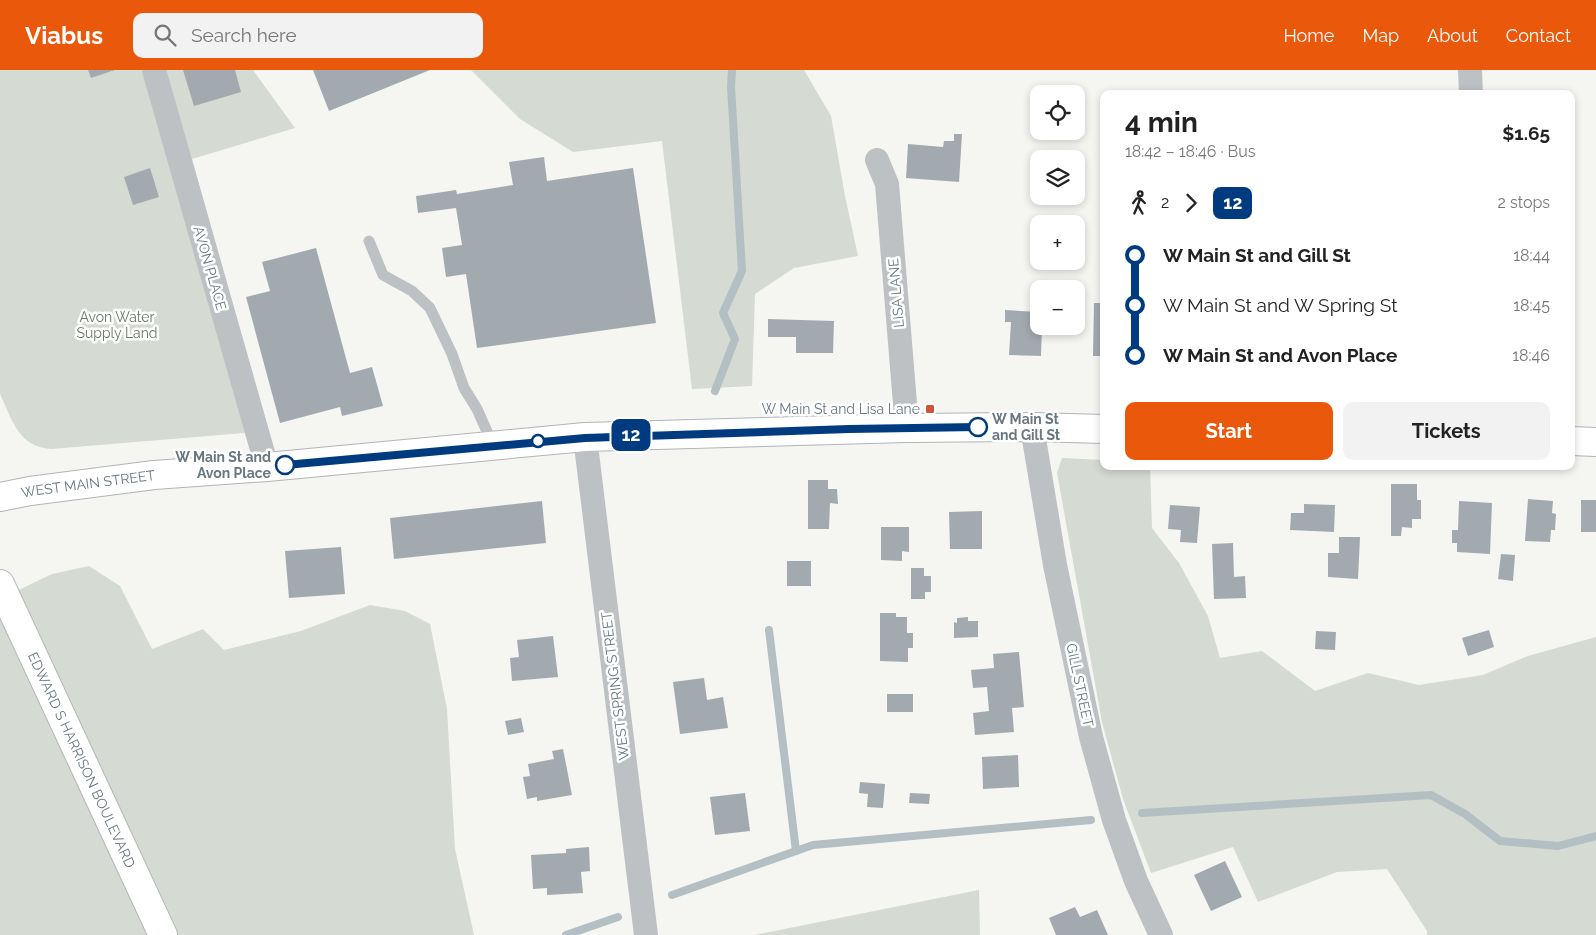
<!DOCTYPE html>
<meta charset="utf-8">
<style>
:root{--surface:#fff;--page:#f2f2f2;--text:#222;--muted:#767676;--accent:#ea580c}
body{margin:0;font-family:Raleway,sans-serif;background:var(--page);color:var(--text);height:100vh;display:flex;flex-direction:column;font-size:19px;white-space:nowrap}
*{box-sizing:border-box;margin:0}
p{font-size:16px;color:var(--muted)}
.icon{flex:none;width:28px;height:28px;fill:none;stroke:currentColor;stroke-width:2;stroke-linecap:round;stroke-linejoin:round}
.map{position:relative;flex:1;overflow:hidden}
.drawer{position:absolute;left:1100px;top:20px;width:475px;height:380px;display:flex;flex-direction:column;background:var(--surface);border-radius:10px;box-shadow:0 2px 8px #0003}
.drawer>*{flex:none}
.badge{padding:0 10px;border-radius:8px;font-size:18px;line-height:32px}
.fabs{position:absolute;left:1030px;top:15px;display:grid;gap:10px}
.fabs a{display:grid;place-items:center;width:55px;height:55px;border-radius:10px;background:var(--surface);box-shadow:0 2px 8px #0003;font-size:25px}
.map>.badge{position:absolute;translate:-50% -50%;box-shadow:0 0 0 2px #fff}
.legs{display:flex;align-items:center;gap:8px;height:55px;padding:0 25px;font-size:16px}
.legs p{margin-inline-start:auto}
.headline{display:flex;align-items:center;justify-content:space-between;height:85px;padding:0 25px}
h1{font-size:28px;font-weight:700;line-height:38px}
.cta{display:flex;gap:10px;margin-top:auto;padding:10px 25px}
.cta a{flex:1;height:58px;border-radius:10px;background:var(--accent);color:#fff;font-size:20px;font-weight:700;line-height:58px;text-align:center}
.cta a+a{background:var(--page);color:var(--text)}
ul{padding:0 25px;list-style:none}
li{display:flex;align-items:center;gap:18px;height:50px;font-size:19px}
li i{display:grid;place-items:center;width:8px;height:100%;margin:0 6px;background:currentColor}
li i::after{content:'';width:12px;height:12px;margin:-6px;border:4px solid;border-radius:50%;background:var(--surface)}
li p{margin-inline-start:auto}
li:first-child i{background:linear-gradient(#0000 50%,currentColor 0)}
li:last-child i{background:linear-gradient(currentColor 50%,#0000 0)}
header{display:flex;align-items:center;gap:30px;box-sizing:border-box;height:70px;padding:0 25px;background:var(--accent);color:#fff}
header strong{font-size:24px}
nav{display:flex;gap:28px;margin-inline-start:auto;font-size:18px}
.search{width:350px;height:45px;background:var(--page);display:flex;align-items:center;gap:12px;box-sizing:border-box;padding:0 18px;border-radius:10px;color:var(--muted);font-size:19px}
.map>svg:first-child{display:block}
</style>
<header>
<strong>Viabus</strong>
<div class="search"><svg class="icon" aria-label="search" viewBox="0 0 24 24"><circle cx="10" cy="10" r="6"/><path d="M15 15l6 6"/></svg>Search here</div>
<nav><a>Home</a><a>Map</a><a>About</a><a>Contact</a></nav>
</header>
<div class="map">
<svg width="1596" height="865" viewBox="0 0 1596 865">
<rect width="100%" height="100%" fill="#f5f5f2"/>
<g fill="#d5dad2">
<path d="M0,0H253L295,58L192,89L268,361L51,379C18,377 12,349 0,324Z"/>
<polygon points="471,0 804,0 831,46 845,126 858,186 794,198 755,224 752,316 692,319 662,71 573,82 520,49"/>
<polygon points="1062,388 1104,390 1104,396 1150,396 1152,458 1179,493 1208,546 1220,588 1262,581 1315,621 1368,603 1419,615 1483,605 1528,586 1596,567 1596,865 1427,865 1427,861 1387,799 1337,802 1258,832 1233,777 1151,803 1123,729 1102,652 1057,403"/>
<polygon points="89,496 120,516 152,579 203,559 224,580 301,561 370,535 405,541 430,554 447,639 455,779 474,865 0,865 0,529 52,504"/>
<polygon points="979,820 980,865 754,865"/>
</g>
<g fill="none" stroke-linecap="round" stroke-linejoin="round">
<g stroke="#b3bfc2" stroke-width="8">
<polyline points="715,321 735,269 723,243 742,201 731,16 732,0"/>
<polyline points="769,560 796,781"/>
<polyline points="1142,743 1431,725 1465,744 1500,771 1558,776 1596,766"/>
<polyline points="672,825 813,775 1091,750"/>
<polyline points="566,865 618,847"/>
</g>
</g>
<g fill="#a3aaaf">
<polygon points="88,0 115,0 91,8"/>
<polygon points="183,0 235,0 241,22 194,36"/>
<polygon points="313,0 430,0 329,41"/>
<polygon points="954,64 962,64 959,112 906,108 908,74 943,77 944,71 954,71"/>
<polygon points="544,87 547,111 633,98 656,253 477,278 466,204 446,207 442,178 462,175 456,138 418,143 416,126 456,120 457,124 513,115 509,92"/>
<polygon points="150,98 159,127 133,135 124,107"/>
<polygon points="316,178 350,303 372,297 383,336 342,346 340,337 280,353 246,227 270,221 262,192"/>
<polygon points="1094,233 1104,233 1104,286 1093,286"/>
<polygon points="1005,240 1039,242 1039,256 1042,256 1041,286 1009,285 1011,252 1005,252"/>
<polygon points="768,249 834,251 833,283 796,283 796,267 768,267"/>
<polygon points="808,410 828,410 828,419 837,419 838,434 830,433 829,459 808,459"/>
<polygon points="1391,414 1417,414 1417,430 1421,430 1421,449 1412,449 1412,458 1402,457 1401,466 1391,466"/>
<polygon points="1528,429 1553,431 1552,443 1556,444 1555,460 1551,460 1550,472 1525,471"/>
<rect x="1581" y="430" width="15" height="32"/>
<polygon points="542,431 546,473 394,489 390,448"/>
<polygon points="1459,431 1492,433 1490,484 1457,482 1457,473 1452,473 1452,460 1458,460"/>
<polygon points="1304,434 1335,435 1334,462 1290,460 1291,443 1304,443"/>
<polygon points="1170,435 1200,437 1197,473 1180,472 1181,460 1168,459"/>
<polygon points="982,441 982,479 950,479 949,442"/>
<polygon points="881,457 909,457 909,482 902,481 902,491 881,490"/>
<polygon points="1339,467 1360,467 1358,509 1328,507 1328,483 1339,483"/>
<polygon points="1233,473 1234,507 1245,506 1246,528 1214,529 1212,474"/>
<polygon points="341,477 345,524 289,528 285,481"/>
<polygon points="1501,484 1515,485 1513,511 1498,509"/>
<rect x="787" y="491" width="24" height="25"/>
<polygon points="911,498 924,498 924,506 931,506 931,522 925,522 925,529 911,529"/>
<polygon points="880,543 896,543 896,547 907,547 907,563 913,563 913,578 908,578 908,592 880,591"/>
<polygon points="968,547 968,551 978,551 978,567 954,568 954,552 957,553 957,548"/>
<polygon points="1489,560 1494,577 1468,586 1462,568"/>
<polygon points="1316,561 1336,562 1335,580 1315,579"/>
<polygon points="553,566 558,607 512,611 510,588 519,587 517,570"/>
<polygon points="1019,582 1024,637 1012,638 1014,662 975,665 973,643 989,641 987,617 973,618 971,600 994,598 993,584"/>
<polygon points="704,608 707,630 723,627 728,658 680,664 673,612"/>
<rect x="887" y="624" width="26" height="18"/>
<polygon points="521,648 524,662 508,665 505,651"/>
<polygon points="563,679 572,725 537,731 537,727 527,729 523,707 530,706 528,694 554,689 552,681"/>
<polygon points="1018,685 1019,717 983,719 982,687"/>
<polygon points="860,712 885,714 883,738 867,737 868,724 859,723"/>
<polygon points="745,723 750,761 715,765 710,727"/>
<polygon points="910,723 930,724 929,734 909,733"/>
<polygon points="589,777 590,801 581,802 583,823 547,825 547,818 533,819 531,785 566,783 566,779"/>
<polygon points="1225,791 1242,827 1211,841 1194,805"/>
<polygon points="1075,837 1080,847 1097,840 1108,865 1056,865 1049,848"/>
</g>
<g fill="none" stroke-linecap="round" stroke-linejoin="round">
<g stroke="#b0b5b8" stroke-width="30">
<g id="secondary">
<polyline points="1571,371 1596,372"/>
<path id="s1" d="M0,427L30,421L154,405L267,397L585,367L907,358L1032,357L1104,359"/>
</g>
</g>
<g stroke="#b1b5b8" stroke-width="30">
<g id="primary">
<path id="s2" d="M0,514L163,865"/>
</g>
</g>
<polyline stroke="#bdc1c4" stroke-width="11" points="369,171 383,205 412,221 430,238 452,284 464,318 477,339 493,375"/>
<g stroke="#bdc1c4" stroke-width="24">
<polyline points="154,0 267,397"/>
<polyline points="1470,0 1471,24"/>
<polyline points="877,90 887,114 907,358"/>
<polyline points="1032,357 1055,495 1091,667 1114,750 1136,811 1161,865"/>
<polyline points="585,367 646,865"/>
</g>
<use href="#secondary" stroke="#fff" stroke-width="28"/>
<use href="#primary" stroke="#fff" stroke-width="28"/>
</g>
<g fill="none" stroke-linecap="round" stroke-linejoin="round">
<g stroke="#fff" stroke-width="11">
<polyline id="line-1" points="285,395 585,368 849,359 978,357"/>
</g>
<use href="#line-1" stroke="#003b80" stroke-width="8"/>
</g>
<rect fill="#ce5339" stroke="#fff" stroke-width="2" x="925" y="334" width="10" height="10" rx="2.5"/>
<g fill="#fff" stroke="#003b80" stroke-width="2.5">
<circle cx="978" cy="357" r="9"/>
<circle cx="538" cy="371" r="6"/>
<circle cx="285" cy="395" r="9"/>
</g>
<g text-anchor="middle" stroke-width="5" stroke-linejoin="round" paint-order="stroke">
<g font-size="14" fill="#687780" stroke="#fff">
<text transform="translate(210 198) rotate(74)" y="5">AVON PLACE</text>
<text transform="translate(896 223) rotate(-95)" y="5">LISA LANE</text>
<text dy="5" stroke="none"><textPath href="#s1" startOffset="89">WEST MAIN STREET</textPath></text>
<text transform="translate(1080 615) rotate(78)" y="5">GILL STREET</text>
<text transform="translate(615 616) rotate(-97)" y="5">WEST SPRING STREET</text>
<text dy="5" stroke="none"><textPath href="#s2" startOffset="194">EDWARD S HARRISON BOULEVARD</textPath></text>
</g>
<g font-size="14" fill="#6a7866" stroke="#fff">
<text x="117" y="252">Avon Water<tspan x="117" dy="16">Supply Land</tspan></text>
</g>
<g font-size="14" fill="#687780" stroke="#fff" text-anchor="end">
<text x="920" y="344">W Main St and Lisa Lane</text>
</g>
<g font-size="14" font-weight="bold" fill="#687780" stroke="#fff" text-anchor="start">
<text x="992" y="354">W Main St<tspan x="992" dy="16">and Gill St</tspan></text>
<text x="271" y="392" text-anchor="end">W Main St and<tspan x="271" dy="16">Avon Place</tspan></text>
</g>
</g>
</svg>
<div class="fabs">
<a><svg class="icon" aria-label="locate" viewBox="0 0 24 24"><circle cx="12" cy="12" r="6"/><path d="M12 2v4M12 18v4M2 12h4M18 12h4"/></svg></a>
<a><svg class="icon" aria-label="layers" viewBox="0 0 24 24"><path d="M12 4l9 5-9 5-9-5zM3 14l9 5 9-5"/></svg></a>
<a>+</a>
<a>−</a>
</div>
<b class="badge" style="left:631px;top:365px;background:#003b80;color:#fff">12</b>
<section class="drawer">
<div class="headline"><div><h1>4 min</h1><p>18:42 – 18:46 · Bus</p></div><b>$1.65</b></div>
<div class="legs"><svg class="icon" aria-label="walk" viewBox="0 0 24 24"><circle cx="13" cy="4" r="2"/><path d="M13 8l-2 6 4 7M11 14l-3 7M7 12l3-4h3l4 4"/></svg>2<svg class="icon" aria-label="forward" viewBox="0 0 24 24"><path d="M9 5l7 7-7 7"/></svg><b class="badge" style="background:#003b80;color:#fff">12</b><p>2 stops</p></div>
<ul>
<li><i style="color:#003b80"></i><b>W Main St and Gill St</b><p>18:44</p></li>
<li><i style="color:#003b80"></i><span>W Main St and W Spring St</span><p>18:45</p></li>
<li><i style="color:#003b80"></i><b>W Main St and Avon Place</b><p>18:46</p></li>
</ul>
<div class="cta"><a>Start</a><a>Tickets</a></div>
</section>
</div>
